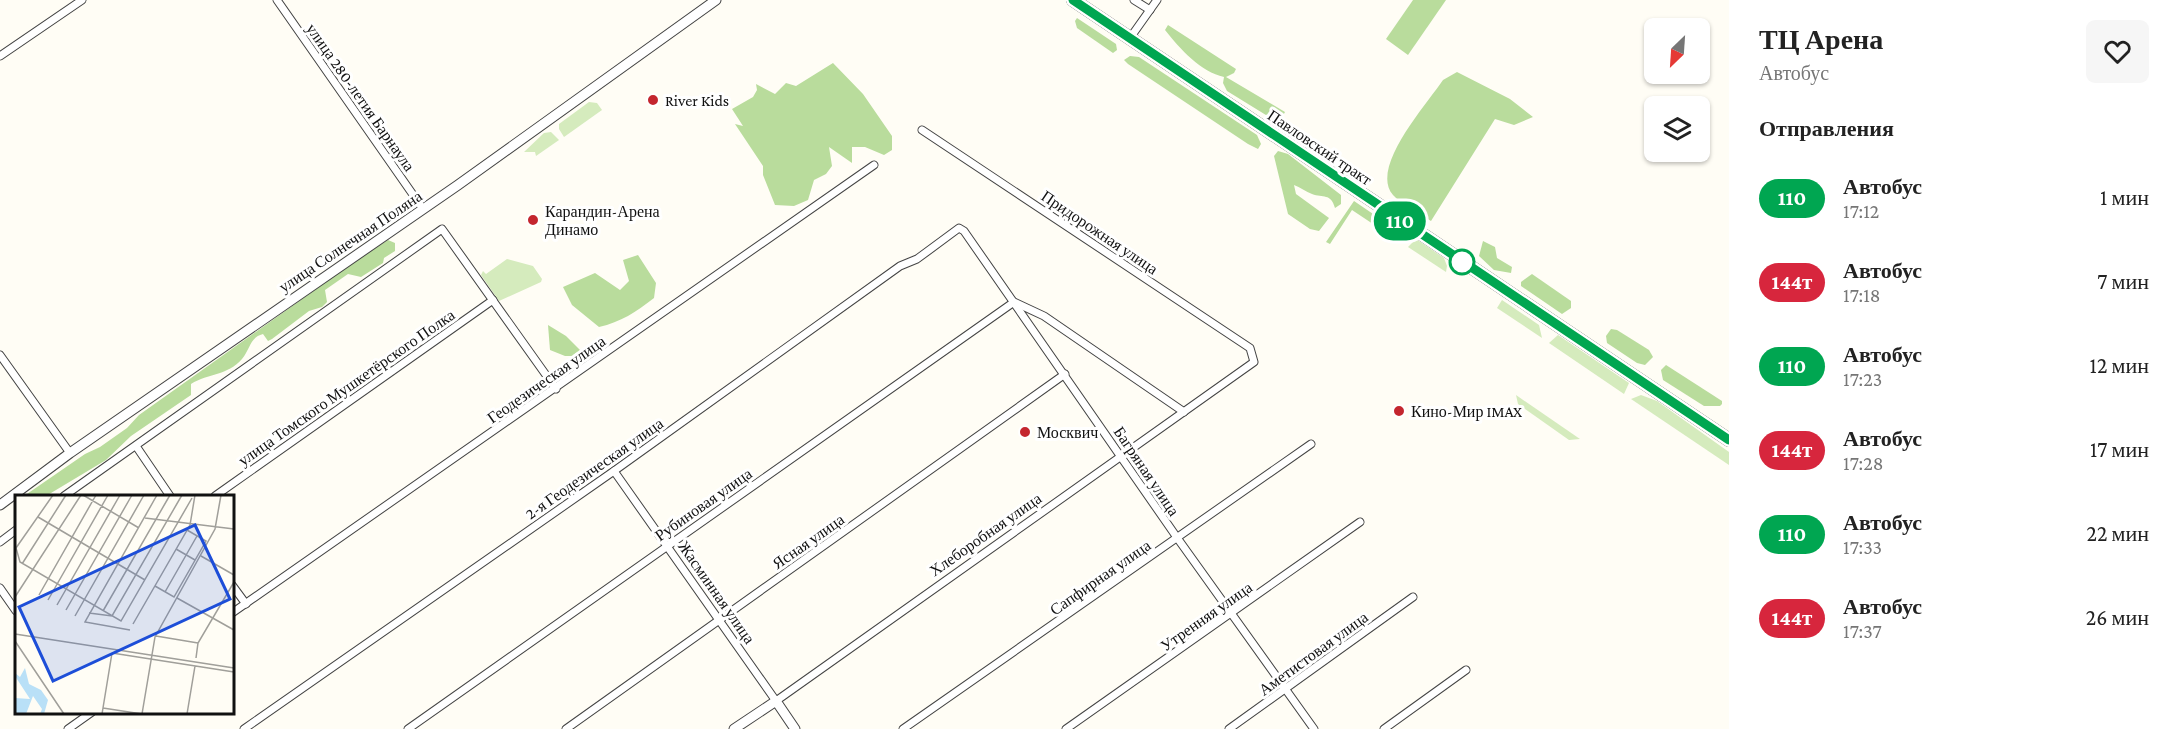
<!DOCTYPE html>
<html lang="ru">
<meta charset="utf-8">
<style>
:root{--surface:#fff;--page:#f6f6f6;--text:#222;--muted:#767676}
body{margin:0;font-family:"Crimson Pro",serif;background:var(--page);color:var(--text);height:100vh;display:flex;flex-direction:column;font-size:22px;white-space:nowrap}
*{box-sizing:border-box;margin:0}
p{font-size:20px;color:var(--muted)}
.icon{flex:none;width:33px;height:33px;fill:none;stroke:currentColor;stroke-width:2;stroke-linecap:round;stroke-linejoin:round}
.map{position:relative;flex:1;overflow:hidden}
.panel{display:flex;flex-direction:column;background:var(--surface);width:450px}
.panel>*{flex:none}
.badge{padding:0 12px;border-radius:20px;font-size:21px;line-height:39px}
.needle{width:39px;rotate:205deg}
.controls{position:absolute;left:1644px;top:18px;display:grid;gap:12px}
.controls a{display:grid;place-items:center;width:66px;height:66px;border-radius:9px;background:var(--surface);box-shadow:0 2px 4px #0004;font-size:30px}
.map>.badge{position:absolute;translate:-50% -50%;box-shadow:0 0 0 3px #fff}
h2{padding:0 30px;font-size:22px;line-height:54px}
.round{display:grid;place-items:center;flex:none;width:63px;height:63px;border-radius:9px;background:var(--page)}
.overview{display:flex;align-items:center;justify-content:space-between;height:102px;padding:0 30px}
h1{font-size:28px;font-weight:800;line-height:45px}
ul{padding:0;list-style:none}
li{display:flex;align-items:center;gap:18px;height:84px;padding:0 30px}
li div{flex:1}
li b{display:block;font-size:22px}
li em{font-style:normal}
li .badge{min-width:66px;font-weight:700;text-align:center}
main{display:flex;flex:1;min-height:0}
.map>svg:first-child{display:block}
</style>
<main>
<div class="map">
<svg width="1729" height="729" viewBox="0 0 1729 729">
<rect width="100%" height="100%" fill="#fffdf5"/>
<g fill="#d5ebbd">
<polygon points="589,102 597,103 602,110 564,137 559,129 559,124"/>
<polygon points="551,132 559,140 536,156 535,152 524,152 544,133"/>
<polygon points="1416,239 1444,258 1447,266 1446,272 1408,247"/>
<polygon points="507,259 533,266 542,279 541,282 499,301 481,275 483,271 486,274"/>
<polygon points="1502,300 1539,325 1542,338 1497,308"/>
<polygon points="1558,335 1629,383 1624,394 1549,343"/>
<polygon points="1516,395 1580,439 1569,440 1518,404"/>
<polygon points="1641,395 1657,401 1729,452 1729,465 1631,399"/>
</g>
<g fill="#b9dc9c">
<polygon points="1413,0 1446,0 1408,55 1386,39"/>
<polygon points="1077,18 1116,44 1117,50 1113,53 1077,28 1075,21"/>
<path d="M1168,25L1236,69L1234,73L1226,77L1285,112L1279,123L1227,91L1223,83L1224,77C1201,72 1180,49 1165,30Z"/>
<polygon points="1130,56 1139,57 1257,135 1261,144 1258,149 1248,144 1128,64 1124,60"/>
<polygon points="833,63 863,94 892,136 892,150 884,155 865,147 852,147 852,163 829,147 832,166 826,174 814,180 808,200 794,206 775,205 763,175 763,166 735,124 743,126 732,109 753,97 757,90 756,84 775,94 786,83 796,86"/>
<path d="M1457,72L1510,99L1533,117L1514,125L1495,119L1431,221C1420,214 1403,206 1393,195C1369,168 1427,104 1443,80Z"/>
<path d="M1278,151L1288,154L1341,195V204L1335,208C1331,193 1323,198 1312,194C1306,192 1300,187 1294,185L1296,194L1329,218L1319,231L1310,229L1288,214L1274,156Z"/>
<polygon points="1354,201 1401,233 1400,242 1352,210 1330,244 1326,242"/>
<path d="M388,240L395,243V251L384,258L383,263L361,277L348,274L325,290L327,302L322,307L309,311L272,339L268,341L263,334C250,337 250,350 242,359C227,376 209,373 191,384V395L131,436L106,460L46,496H24L85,454L100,447L127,428L139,415L357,260Z"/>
<polygon points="1483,241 1495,247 1497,258 1512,267 1511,273 1494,270 1479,256"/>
<path d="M638,255L656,283L654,298C636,312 621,322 599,327L572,305L563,287L595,273L620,290L629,281L623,260Z"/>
<polygon points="1532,274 1571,301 1571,308 1562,314 1521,286 1521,282"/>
<polygon points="548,325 566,336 580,350 576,356 565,356 550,350"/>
<polygon points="1611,329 1617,330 1649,350 1653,357 1645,365 1637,363 1607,343 1606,336"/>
<polygon points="1666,365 1722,401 1722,404 1720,406 1704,406 1663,380 1661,370"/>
</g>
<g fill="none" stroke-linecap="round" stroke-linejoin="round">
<g stroke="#444" stroke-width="9">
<g id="minor">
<polyline points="277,0 423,209"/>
<polyline points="1134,0 1150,10"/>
<polyline points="1130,38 1157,0"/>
<polyline points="0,56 82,0"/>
<polyline points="0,355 70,453"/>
<polyline points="136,446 170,496"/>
<polyline points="614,471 776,701 1254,362 1250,348 922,130"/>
<polyline points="64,496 442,229 556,389"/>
<polyline points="215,496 493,300"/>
<polyline points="0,542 16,530"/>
<polyline points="232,585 246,604"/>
<polyline points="0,588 16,611"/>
<polyline points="232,613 874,165"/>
<polyline points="68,729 92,712"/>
<polyline points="244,729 614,471 900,266 917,259 959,228 964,231 1178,539 1314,729"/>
<polyline points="408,729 1014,302 1044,316 1184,412"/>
<polyline points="566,729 1065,374"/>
<polyline points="903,729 1311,444"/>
<polyline points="1066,729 1360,522"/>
<polyline points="1229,729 1413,597"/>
<polyline points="1384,729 1466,670"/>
</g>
</g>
<g stroke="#444" stroke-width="11">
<g id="tertiary">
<polyline points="0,505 70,453 458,185 716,0"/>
<polyline points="734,729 776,701 795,729"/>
</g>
</g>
<g stroke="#222" stroke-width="14">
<polyline id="primary" points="1073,0 1729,440"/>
</g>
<use href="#minor" stroke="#fff" stroke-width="7"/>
<use href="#tertiary" stroke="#fff" stroke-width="9"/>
<use href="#primary" stroke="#f9d66b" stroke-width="12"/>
</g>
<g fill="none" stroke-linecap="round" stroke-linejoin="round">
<g stroke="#fff" stroke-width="14">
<polyline id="line" points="1073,0 1729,440"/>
</g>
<use href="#line" stroke="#00a651" stroke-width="9"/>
</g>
<g fill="#c4262e" stroke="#fff" stroke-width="2">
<circle cx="653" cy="100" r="6"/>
<circle cx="533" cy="220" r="6"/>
<circle cx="1399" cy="411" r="6"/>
<circle cx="1025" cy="432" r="6"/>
</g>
<circle fill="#fff" stroke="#00a651" stroke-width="3" cx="1462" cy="262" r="12"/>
<g text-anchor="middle" stroke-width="6" stroke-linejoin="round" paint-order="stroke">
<g font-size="16" fill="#111" stroke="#fff">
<text transform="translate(361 97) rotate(55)" y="6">улица 280-летия Барнаула</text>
<text transform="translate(1320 147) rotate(34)" y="6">Павловский тракт</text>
<text transform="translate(1100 232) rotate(34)" y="6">Придорожная улица</text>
<text transform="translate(350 241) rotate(-34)" y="6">улица Солнечная Поляна</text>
<text transform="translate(546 379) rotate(-35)" y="6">Геодезическая улица</text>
<text transform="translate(346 387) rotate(-35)" y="6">улица Томского Мушкетёрского Полка</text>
<text transform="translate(594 468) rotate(-35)" y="6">2-я Геодезическая улица</text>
<text transform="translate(1147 471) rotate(56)" y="6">Багряная улица</text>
<text transform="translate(703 504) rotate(-35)" y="6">Рубиновая улица</text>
<text transform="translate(985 534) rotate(-35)" y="6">Хлеборобная улица</text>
<text transform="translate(808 541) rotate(-35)" y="6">Ясная улица</text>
<text transform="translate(1100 577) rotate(-35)" y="6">Сапфирная улица</text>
<text transform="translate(717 592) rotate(55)" y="6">Жасминная улица</text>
<text transform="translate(1206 616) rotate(-35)" y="6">Утренняя улица</text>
<text transform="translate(1313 653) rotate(-36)" y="6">Аметистовая улица</text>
</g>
<g font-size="16" fill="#111" stroke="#fff" text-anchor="start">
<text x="665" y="106">River Kids</text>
<text x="545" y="217">Карандин-Арена<tspan x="545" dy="18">Динамо</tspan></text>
<text x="1411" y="417">Кино-Мир IMAX</text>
<text x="1037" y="438">Москвич</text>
</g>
</g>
<g transform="translate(15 495)">
<rect width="219" height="219" fill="#fffdf5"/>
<path d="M10,173L14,189L26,195L33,205L29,219H25L27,214L18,201L11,219H0V203L15,204L0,181V178L5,182Z" fill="#b9e0f7"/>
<path fill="none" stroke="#a09f9a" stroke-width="1.5" d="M38,0L1,53L5,67L106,126L177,3M68,0L124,33M23,22L130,85M130,23L219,34M161,54L180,65M186,61L219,80M7,69L51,0M140,91L159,102L191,46L172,35M150,97L182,41M24,100L81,0M0,102L66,0M162,103L219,135M33,105L93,0M42,110L105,0M51,115L117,0M88,116L155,0M74,118L97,121L167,0M60,121L129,0M118,129L175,30L180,0M115,135L70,127L142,0M0,139L219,173M141,141L183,148M0,146L49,219M97,158L219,177M181,163L183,148L219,87M88,213L127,219M87,219L97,158M127,219L140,142L200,34L206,0M172,219L180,171"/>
<path fill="#1d4ed8" fill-opacity="0.15" stroke="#1d4ed8" stroke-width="3" d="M180,30L215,104L38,186L4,112Z"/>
<rect width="219" height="219" fill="none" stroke="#111" stroke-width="3"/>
</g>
</svg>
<div class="controls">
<a><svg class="needle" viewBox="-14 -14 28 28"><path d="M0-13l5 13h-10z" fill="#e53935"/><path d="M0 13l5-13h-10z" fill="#767676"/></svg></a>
<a><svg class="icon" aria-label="layers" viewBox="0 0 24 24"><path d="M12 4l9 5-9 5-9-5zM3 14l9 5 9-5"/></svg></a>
</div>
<b class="badge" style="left:1400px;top:221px;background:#00a651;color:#fff">110</b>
</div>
<section class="panel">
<div class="overview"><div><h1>ТЦ Арена</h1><p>Автобус</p></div><a class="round"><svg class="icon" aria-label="heart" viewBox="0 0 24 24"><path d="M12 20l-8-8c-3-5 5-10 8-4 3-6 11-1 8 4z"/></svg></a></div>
<h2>Отправления</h2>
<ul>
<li><span class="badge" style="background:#00a651;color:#fff">110</span><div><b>Автобус</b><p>17:12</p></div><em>1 мин</em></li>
<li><span class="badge" style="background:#d7263d;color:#fff">144т</span><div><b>Автобус</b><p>17:18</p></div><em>7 мин</em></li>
<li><span class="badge" style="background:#00a651;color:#fff">110</span><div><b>Автобус</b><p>17:23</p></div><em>12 мин</em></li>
<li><span class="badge" style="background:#d7263d;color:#fff">144т</span><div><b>Автобус</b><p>17:28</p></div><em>17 мин</em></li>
<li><span class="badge" style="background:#00a651;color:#fff">110</span><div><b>Автобус</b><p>17:33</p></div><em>22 мин</em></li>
<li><span class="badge" style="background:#d7263d;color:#fff">144т</span><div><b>Автобус</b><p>17:37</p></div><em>26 мин</em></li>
</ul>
</section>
</main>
